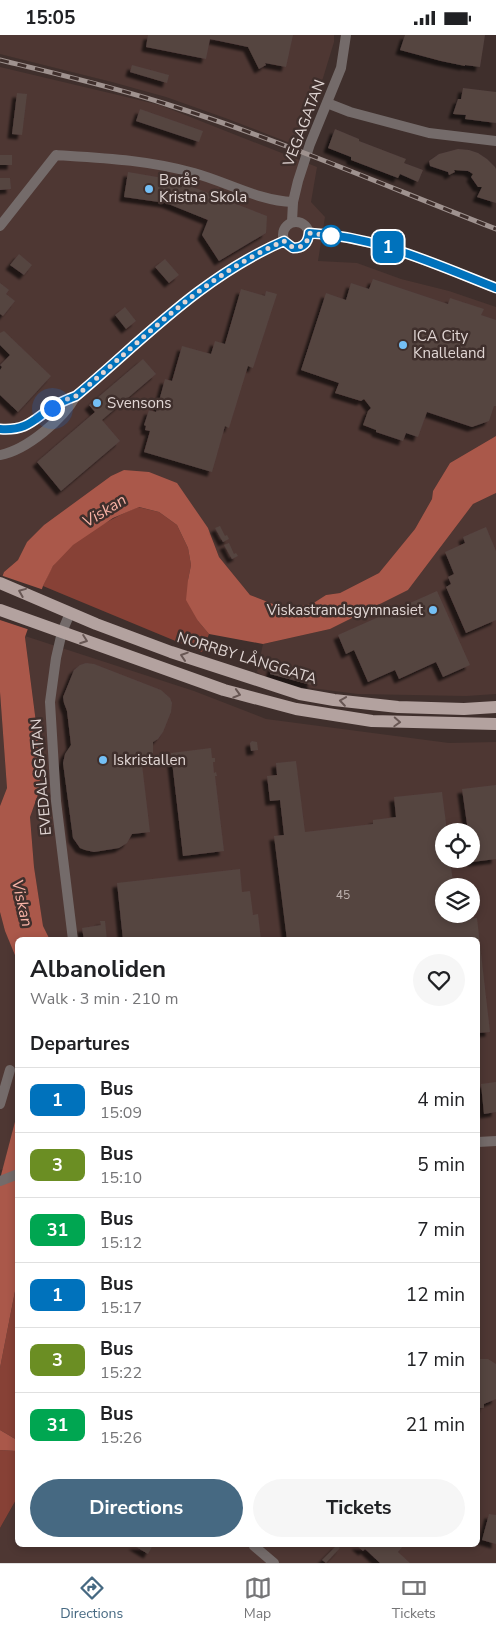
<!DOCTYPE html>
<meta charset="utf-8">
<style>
:root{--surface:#fff;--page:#f6f6f6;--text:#202124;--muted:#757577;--line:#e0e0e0;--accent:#466982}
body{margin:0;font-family:"Nunito Sans",sans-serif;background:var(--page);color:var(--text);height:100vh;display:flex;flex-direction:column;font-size:19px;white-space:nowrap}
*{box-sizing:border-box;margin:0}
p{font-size:16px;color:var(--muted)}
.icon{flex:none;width:28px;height:28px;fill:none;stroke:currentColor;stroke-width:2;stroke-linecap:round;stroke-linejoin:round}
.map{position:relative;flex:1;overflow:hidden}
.sheet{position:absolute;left:15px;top:902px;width:465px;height:610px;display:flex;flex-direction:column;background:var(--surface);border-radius:8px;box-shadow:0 2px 8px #0003}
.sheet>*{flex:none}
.badge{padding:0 10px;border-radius:8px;font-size:18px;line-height:32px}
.fabs{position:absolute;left:435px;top:788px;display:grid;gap:10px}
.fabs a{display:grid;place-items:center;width:45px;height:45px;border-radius:50%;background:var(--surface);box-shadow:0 2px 8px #0003;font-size:25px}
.you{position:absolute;width:25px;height:25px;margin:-12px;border:4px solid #fff;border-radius:50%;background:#1a73e8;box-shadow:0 0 0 8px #1a73e833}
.map>.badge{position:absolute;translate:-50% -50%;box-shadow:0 0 0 2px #fff}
h2{padding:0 15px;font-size:19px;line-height:45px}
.round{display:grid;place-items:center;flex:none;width:52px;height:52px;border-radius:26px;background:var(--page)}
.summary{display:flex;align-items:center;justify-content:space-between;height:85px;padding:0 15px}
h1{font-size:24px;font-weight:700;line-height:38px}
.cta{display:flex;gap:10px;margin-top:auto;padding:10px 15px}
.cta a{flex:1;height:58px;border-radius:30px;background:var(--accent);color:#fff;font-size:20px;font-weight:700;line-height:58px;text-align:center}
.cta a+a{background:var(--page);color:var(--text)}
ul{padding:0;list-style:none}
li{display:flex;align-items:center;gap:15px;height:65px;padding:0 15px;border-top:1px solid var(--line)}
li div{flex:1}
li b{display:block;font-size:19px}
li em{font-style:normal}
li .badge{min-width:55px;font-weight:700;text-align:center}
.status{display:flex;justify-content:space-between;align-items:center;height:35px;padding:0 25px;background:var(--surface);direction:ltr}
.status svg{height:14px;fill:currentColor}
.menu{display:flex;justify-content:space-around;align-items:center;height:70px;border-top:1px solid var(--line);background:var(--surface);font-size:14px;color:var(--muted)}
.menu a{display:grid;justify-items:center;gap:2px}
.menu .selected{color:var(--accent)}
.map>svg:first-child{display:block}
</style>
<div class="status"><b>15:05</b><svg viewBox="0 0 49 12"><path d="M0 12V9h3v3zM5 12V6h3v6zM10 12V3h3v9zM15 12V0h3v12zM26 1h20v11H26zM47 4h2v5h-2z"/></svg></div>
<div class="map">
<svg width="496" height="1528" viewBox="0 0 496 1528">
<defs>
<filter id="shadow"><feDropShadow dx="-4.5" dy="4.5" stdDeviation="1" flood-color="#0009"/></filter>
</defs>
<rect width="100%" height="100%" fill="#3f2f2c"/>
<g fill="#4e3733" fill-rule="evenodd">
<polygon points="0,0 334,0 334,7 323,43 295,110 228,84 166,62 112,47 0,19"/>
<polygon points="0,32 160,70 317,132 311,167 325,182 318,226 357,228 401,244 449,256 496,272 496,401 450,428 433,456 432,464 415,494 379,538 340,558 326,560 312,569 291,573 273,569 250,560 219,522 208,493 125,435 111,441 44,490 27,507 18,525 4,537 0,548"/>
<polygon points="496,458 496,659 466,661 358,659 311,653 267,643 257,637 263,609 330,594 408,555 473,469"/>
<path d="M25,601L194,656L266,684L449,708L496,707V1528H0V1493L17,1463L18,1510H478V905H50L43,892L34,832L30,782L40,754L39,711ZM444,796H471V824H444ZM444,851H471V879H444Z"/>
<polygon points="0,657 7,753 0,771"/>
<polygon points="0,877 5,896 18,925 17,1079 3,1134 0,1135"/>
</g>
<g fill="#874136">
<path d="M138,472L159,477L177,490L188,513L191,530L188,545L198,586L209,599L202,617L43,551C46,545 49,537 53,531C73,503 108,485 138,472Z"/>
<polygon points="17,1246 17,1405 0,1395 0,1333"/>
<polygon points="17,1412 17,1463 0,1493 0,1415 16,1416"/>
</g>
<g fill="#aa584a">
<polygon points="496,401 496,458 473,469 408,555 330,594 263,609 209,599 198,586 186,565 188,545 191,530 188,513 177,490 159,477 139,472 113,483 73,510 53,531 43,551 25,602 39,711 40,754 30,782 34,832 43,891 50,905 18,905 17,925 5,896 0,877 0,771 7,753 0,657 0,548 4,537 18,525 27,507 44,490 111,441 124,435 149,437 177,448 208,493 219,522 250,560 273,569 291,573 312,569 326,560 340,558 379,538 415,494 432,464 433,456 450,428"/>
<polygon points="17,1079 17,1246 0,1333 0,1144"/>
<polygon points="0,1395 17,1405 16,1416 0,1415"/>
</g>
<polygon fill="#3f2f2c" points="0,540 44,555 30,595 0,585"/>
<g fill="#554441" filter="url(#shadow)">
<polygon points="148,0 293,0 286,32 265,28 266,30 259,34 248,12 210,4 206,24 146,12"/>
<polygon points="405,0 485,0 480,32 465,30 465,31 441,26 400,15"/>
<polygon points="132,30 169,40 167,48 130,37"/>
<polygon points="463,53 496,57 496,88 465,84 466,80 453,79 458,64 461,64"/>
<polygon points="17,58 27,59 22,100 12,99"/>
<polygon points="140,74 203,96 199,107 136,86"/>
<polygon points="335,94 359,104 359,106 406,124 404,128 423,135 418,147 400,139 398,143 351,125 351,122 328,113"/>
<polygon points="458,114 469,115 478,118 487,124 495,132 496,134 496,168 477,162 482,152 478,152 471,142 473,139 468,136 454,135 455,137 449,140 448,137 430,131 429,126 439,119"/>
<rect x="0" y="120" width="12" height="10"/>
<polygon points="128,137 175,145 267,181 266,198 219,226 202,200 208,185 166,168 124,162"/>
<polygon points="0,143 10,143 11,154 0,155"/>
<polygon points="19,219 32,230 24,240 10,230"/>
<polygon points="165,224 179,240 169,248 155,232"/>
<polygon points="373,244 448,269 450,263 484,274 481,280 496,285 496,371 494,371 489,386 472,392 427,377 418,402 406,398 403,406 376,397 376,395 363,390 368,376 371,373 364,364 361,366 335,358 339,348 301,335 326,258 346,265 351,248 369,254"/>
<polygon points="0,248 9,255 6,259 15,266 3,281 0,279"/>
<polygon points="241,254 265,261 266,256 277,259 253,333 248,331 229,393 225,391 212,437 144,417 150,396 145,395 146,391 144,390 149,375 156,377 165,344 172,346 182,311 211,319 215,306 225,309"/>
<polygon points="125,272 136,286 126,294 115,280"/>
<polygon points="4,296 51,341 18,377 0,360 0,335 2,332 0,330 10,320 0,310 0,298"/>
<polygon points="143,324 156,339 102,385 120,406 61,456 37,427 95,377 89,370"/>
<polygon points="220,491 225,501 227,500 229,504 223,507 215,493"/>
<polygon points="486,492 496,516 496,585 466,598 446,552 451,549 448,542 454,539 445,517 465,508 463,502"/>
<polygon points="229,508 234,519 236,518 238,521 232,524 224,510"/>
<polygon points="437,556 470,630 443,642 436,627 399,644 395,635 368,647 354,615 346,619 338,600"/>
<polygon points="86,628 94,629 161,655 170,663 172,668 171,677 163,697 158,704 153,707 153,718 150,720 141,721 150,797 132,799 127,808 119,813 94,817 85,815 80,813 73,803 63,728 65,719 71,710 67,676 64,668 63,662 74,635 80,630"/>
<polygon points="273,628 314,639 311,650 270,639"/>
<polygon points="252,706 257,707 258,715 251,716 250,708"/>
<polygon points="211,713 212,723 215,723 215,727 213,727 214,738 216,737 217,741 215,741 224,816 183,821 171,718"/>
<polygon points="296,726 305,797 373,789 373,785 396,782 394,762 442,757 447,796 444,796 444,824 450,824 453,847 461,846 462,851 444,851 444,879 466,879 466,884 477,883 490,997 478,998 478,905 287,905 274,801 284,800 280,765 270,766 267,741 277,740 276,728"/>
<polygon points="496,750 496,824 472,827 471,796 468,796 462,754"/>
<polygon points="240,834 242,857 250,856 253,880 258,879 261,905 123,905 117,848"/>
<polygon points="100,886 105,886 107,905 84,905 82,893 101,890"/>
<polygon points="496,1047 496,1077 484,1079 481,1049"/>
<polygon points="478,1324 488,1324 496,1329 496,1364 484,1369 484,1373 478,1373"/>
<polygon points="489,1479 496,1480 496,1509 482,1505"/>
<polygon points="133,1510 153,1510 148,1519"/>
<polygon points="337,1510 340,1513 326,1528 322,1525"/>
<polygon points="356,1510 402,1510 403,1511 398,1517 410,1528 380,1528 365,1514 363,1516"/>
</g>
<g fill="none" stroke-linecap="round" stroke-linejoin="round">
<g stroke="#746b6a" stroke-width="10">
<polyline points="327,68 350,77 429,98 496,106"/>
<polyline points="292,187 293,167 298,146 310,109 341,33 346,0"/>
<path d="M0,191L56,120C103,123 149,125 194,138C227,147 259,166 293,167"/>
<polyline points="70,578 62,597 56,623 50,667 56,766 73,905"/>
<polyline points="0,1069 10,1035"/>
<polyline points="478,1107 496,1106"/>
<polyline points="0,1146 18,1139"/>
<polyline points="254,1511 274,1528"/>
</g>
<g stroke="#746b6a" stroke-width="10">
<circle cx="296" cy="200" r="13"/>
<path d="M309,198C376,202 435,229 496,253"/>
<path d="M0,394C27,396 33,385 54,371C61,367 68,364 76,361C142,305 203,241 284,206"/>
<path d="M0,420C27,415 63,384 76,361"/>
</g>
<g stroke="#b3a29f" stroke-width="12">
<polyline points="0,548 96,589 171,617 300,659 334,665 398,672 464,674 496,672"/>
<polyline points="0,575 224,655 296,674 372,686 496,689"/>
</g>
<g stroke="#9f928f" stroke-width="5">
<path id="rail" d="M0,25C57,39 114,52 169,70C280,105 388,152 496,194"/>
</g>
<use href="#rail" stroke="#3f2f2c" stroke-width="3" stroke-dasharray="9" stroke-linecap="butt"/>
</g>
<defs><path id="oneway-chevron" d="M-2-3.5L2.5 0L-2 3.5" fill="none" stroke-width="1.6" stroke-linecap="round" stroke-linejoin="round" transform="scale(1.25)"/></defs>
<g stroke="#685754">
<use href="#oneway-chevron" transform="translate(22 557) rotate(-158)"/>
<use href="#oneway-chevron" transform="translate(84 605) rotate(20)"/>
<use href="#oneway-chevron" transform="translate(184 621) rotate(-162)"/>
<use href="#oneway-chevron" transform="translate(237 659) rotate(17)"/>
<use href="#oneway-chevron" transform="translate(343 666) rotate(-172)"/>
<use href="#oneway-chevron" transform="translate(397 687) rotate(3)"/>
</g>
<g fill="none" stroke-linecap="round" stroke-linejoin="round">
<g stroke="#fff" stroke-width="11">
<path id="line" d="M0,394C27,396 33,385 54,371C61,367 68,364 76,361C144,304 201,242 284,206L293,213C303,213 308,208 309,198C375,201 435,229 496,253"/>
</g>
<use href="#line" stroke="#0072bc" stroke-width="8"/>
<path stroke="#e1d6d4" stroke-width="5" stroke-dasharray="0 9" d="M52,373L62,366L76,361C144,304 201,242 284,206C294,217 308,213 309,198L331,201"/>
</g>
<g fill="#74c0f6" stroke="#3f2f2c" stroke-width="2">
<circle cx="149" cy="154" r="5"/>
<circle cx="403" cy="310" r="5"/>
<circle cx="97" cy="368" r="5"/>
<circle cx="433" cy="575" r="5"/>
<circle cx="103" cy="725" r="5"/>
</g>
<circle fill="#fff" stroke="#0072bc" stroke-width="2.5" cx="331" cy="201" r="10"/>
<g text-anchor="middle" stroke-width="5" stroke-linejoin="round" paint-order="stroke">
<g font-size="12" fill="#beb2af">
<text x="343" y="864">45</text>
</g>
<g font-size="15" fill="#e1d6d4" stroke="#3f2f2c">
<text transform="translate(304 88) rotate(-69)" y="5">VEGAGATAN</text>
<text transform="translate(247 623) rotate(17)" y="5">NORRBY LÅNGGATA</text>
<text transform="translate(41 742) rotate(-95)" y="5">EVEDALSGATAN</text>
</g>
<g font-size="15" fill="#e1d6d4" stroke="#3f2f2c" text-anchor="start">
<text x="159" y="150">Borås<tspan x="159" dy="17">Kristna Skola</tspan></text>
<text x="413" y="306">ICA City<tspan x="413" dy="17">Knalleland</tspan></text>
<text x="107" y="373">Svensons</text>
<text x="423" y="580" text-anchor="end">Viskastrandsgymnasiet</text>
<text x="113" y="730">Iskristallen</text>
</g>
<g font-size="16" font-style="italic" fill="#f9b3a6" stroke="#3f2f2c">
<text transform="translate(104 475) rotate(-32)" y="6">Viskan</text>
<text transform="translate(23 868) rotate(77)" y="6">Viskan</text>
</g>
</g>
</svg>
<div class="fabs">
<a><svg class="icon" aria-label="locate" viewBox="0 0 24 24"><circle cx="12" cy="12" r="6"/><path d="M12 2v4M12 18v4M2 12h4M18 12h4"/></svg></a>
<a><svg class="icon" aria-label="layers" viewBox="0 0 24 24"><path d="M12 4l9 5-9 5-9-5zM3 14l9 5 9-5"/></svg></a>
</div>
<div class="you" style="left:52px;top:373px"></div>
<b class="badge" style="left:388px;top:212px;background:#0072bc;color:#fff">1</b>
<section class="sheet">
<div class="summary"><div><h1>Albanoliden</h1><p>Walk · 3 min · 210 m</p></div><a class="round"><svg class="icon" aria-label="heart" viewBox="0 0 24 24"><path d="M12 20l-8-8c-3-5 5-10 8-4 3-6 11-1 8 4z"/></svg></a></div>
<h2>Departures</h2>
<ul>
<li><span class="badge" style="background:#0072bc;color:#fff">1</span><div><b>Bus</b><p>15:09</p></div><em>4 min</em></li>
<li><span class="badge" style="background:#6b8e23;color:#fff">3</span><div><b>Bus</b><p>15:10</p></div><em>5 min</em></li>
<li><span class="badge" style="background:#00a651;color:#fff">31</span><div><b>Bus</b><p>15:12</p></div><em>7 min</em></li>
<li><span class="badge" style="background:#0072bc;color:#fff">1</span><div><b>Bus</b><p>15:17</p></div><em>12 min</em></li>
<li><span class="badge" style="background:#6b8e23;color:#fff">3</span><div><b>Bus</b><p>15:22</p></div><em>17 min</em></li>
<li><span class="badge" style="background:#00a651;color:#fff">31</span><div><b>Bus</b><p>15:26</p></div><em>21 min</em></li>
</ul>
<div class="cta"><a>Directions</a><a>Tickets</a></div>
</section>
</div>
<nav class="menu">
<a class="selected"><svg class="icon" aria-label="directions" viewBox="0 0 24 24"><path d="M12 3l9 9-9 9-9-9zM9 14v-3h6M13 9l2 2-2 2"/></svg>Directions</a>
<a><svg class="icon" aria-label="map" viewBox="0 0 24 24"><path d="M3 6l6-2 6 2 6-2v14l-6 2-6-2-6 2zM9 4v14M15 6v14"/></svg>Map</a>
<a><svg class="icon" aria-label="tickets" viewBox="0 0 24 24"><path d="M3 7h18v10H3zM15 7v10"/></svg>Tickets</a>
</nav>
